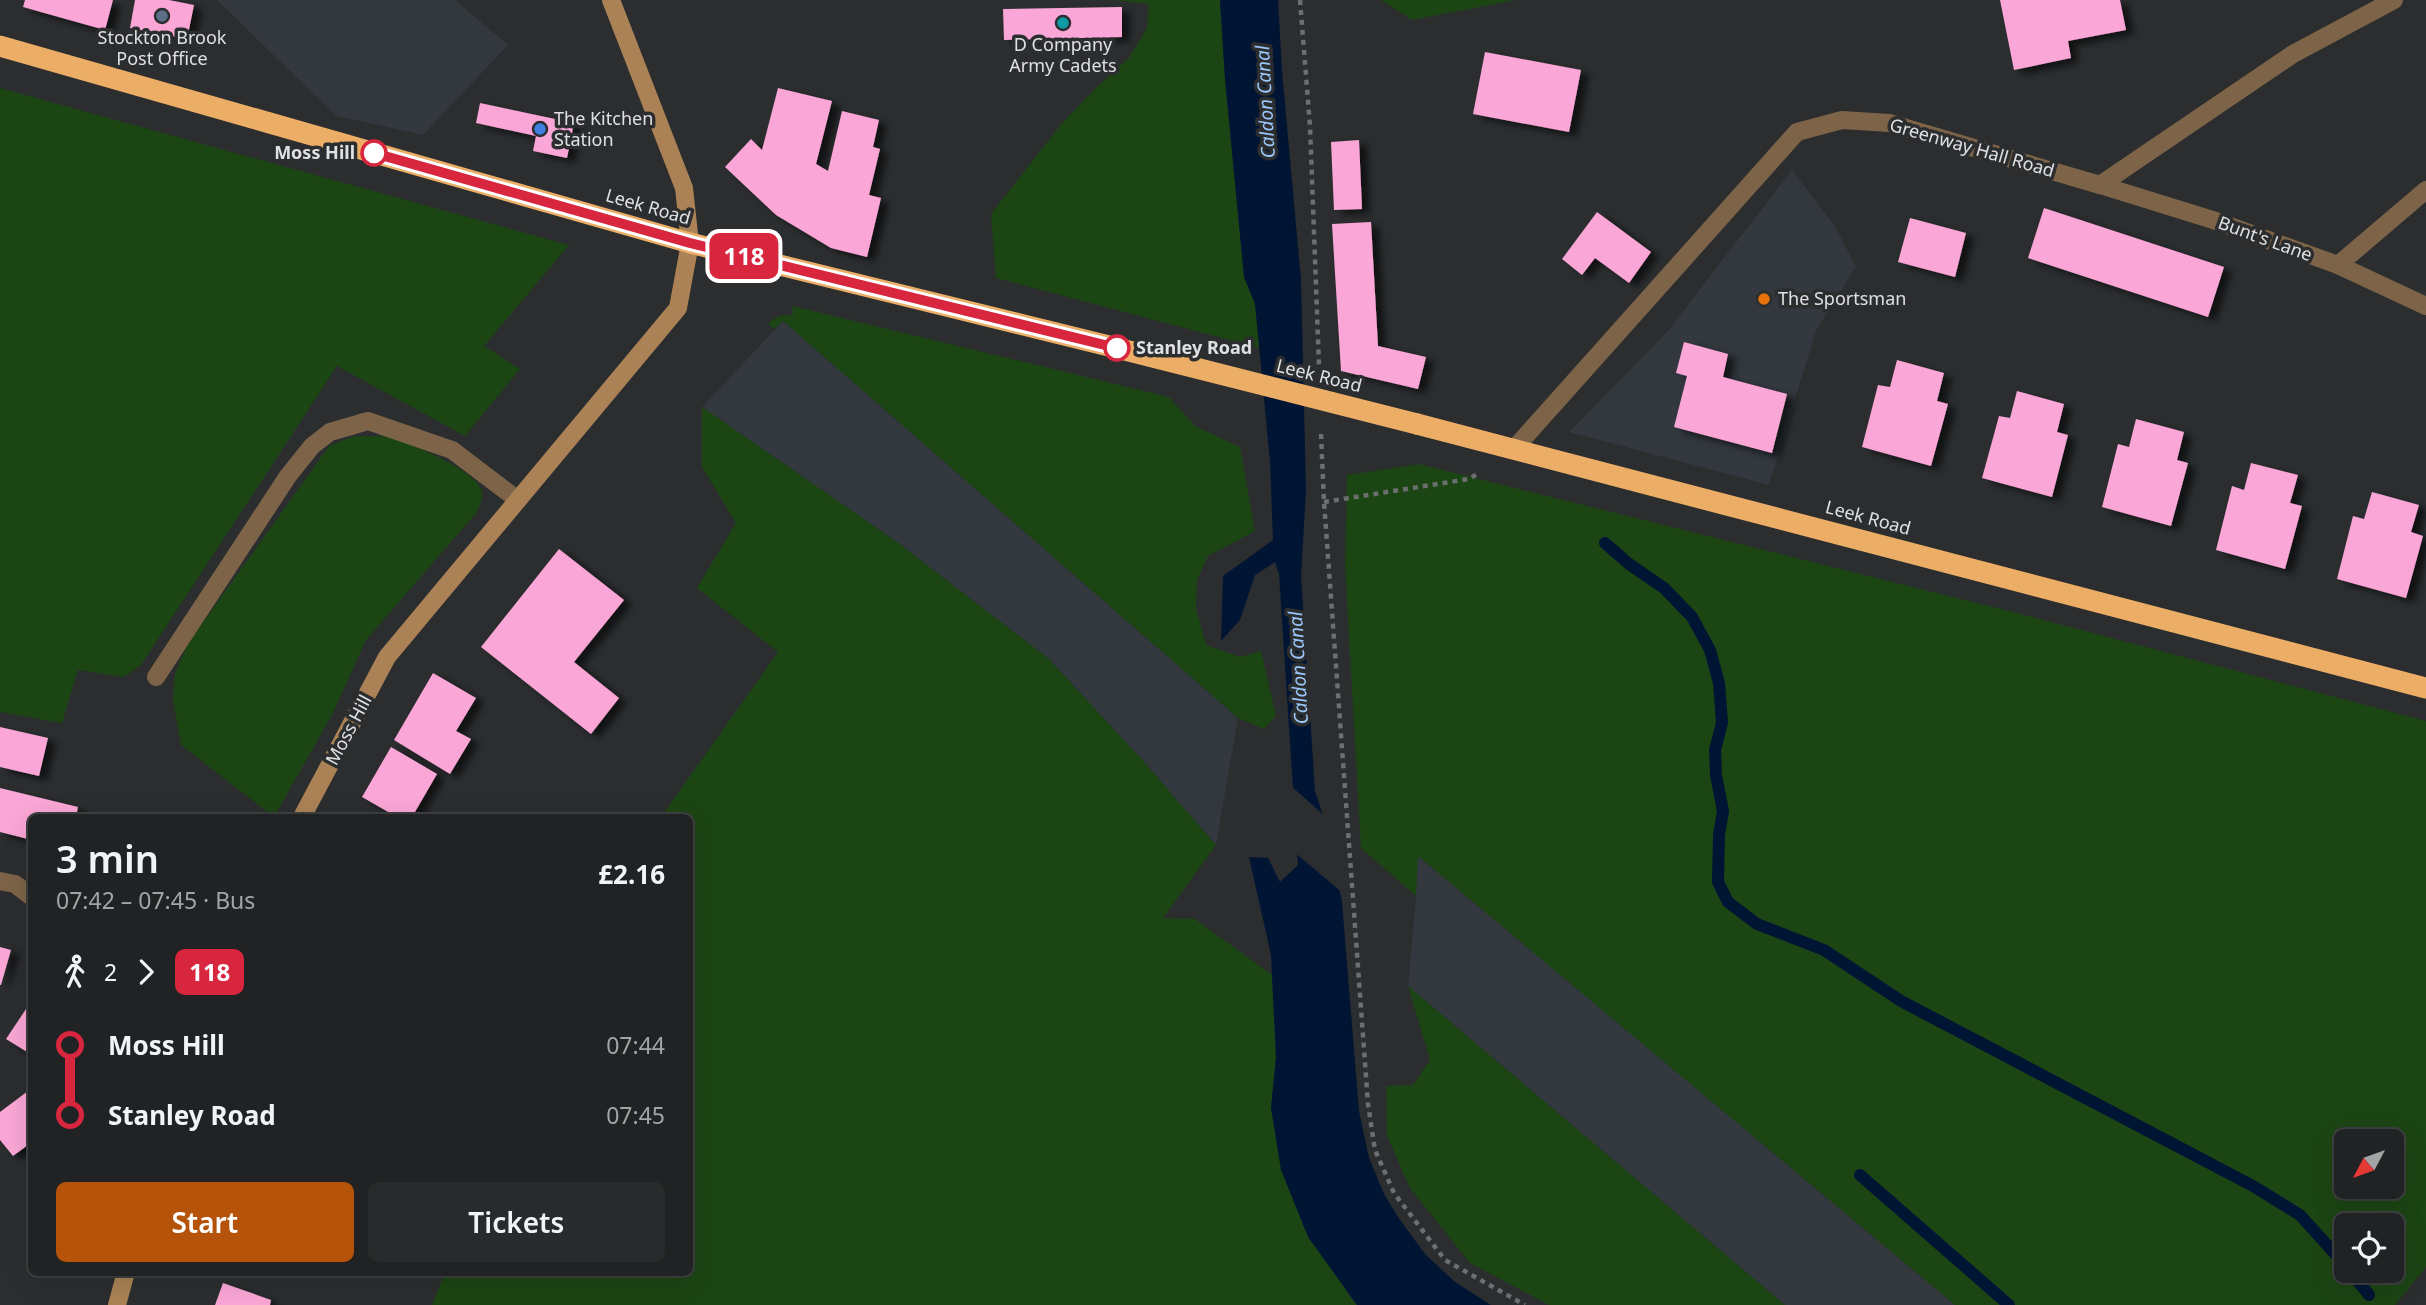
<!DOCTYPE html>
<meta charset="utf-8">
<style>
:root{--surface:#202223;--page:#282a2b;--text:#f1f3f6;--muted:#a2a4a6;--line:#3d3f41;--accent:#b45309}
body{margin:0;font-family:"Noto Sans",sans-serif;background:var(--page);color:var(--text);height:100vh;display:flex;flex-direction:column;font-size:26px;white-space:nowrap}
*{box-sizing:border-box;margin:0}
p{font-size:23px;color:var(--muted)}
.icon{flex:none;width:38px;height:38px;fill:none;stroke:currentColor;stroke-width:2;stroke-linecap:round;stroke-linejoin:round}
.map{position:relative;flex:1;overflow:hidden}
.drawer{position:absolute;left:28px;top:814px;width:665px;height:462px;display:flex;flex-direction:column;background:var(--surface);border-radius:10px;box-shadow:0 7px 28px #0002,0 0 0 2px var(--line)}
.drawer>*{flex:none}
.badge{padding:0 14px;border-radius:10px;font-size:24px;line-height:46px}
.needle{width:46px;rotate:229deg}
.fabs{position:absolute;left:2334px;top:1129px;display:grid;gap:14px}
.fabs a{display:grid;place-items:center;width:70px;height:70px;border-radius:10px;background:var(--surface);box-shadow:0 7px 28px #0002,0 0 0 2px var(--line);font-size:35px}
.map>.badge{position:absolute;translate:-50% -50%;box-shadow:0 0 0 4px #fff}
.legs{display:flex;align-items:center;gap:10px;height:77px;padding:0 28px;font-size:23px}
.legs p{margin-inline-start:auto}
.summary{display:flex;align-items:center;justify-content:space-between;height:119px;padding:0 28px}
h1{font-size:38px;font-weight:600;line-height:52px}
.cta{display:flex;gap:14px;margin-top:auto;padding:14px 28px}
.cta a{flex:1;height:80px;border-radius:10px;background:var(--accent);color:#fff;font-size:28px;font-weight:600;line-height:80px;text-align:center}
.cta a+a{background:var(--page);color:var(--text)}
ul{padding:0 28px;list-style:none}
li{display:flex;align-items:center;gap:24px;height:70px;font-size:26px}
li i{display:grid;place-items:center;width:10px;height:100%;margin:0 9px;background:currentColor}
li i::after{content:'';width:18px;height:18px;margin:-9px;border:5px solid;border-radius:50%;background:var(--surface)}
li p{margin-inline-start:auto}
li:first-child i{background:linear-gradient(#0000 50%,currentColor 0)}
li:last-child i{background:linear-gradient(currentColor 50%,#0000 0)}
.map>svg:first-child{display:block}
</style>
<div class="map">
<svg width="2426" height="1305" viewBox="0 0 2426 1305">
<defs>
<filter id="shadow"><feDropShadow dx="8" dy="4.5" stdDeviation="3.5" flood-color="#0009"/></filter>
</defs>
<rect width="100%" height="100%" fill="#2b2d2f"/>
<g fill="#32383e">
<polygon points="217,0 455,0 508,45 423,135 336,116"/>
<polygon points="1792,170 1836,228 1856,267 1816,331 1769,485 1569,432 1666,333"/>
<polygon points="783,321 1238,718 1216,845 1144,762 1049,659 897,542 702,407"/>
<polygon points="1417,855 1955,1305 1785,1305 1408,986 1416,896"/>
</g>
<g fill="#1c4514" fill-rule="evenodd">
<polygon points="1113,0 1220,0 1225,79 1244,277 1255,303 1260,348 996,278 991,214 1063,122 1100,84 1129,58 1147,28 1149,4"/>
<polygon points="1381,0 1516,0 1412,20"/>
<polygon points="0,88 569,245 484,346 520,369 465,436 337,366 141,665 124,677 78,670 62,723 0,712"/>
<polygon points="792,306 1169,397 1195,426 1240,447 1255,531 1208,556 1197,580 1196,609 1206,645 1240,657 1261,651 1276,716 1264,729 1238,718 783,321 774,329 768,323 779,316 793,315"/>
<polygon points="702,407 897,542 1049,659 1144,762 1216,845 1163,918 1195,919 1272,975 1276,1057 1271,1108 1347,1293 1357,1305 432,1305 445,1272 690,1272 690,817 661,817 778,652 697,588 736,523 702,467"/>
<path d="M354,436C366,437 381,435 393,438C412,444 477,471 482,491C483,498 480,506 477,512L366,640L332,715L274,817L181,745L173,701L175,673L189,642L329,446Z"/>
<path d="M1419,464L2013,612L2426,721V1267L2395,1305H1955L1418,856L1416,896L1361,848L1345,566L1347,475ZM2347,1141H2392V1186H2347ZM2347,1225H2392V1270H2347Z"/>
<polygon points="1408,986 1785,1305 1549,1305 1470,1263 1410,1188 1387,1136 1386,1086 1413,1085 1430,1060"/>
</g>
<polygon fill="#001534" points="1220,0 1278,0 1282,71 1301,280 1306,491 1301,576 1315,791 1328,831 1342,902 1359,1111 1369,1158 1384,1194 1400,1220 1425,1254 1455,1282 1491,1305 1357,1305 1308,1237 1281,1170 1271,1108 1276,1057 1271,955 1249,857 1268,858 1280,882 1298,865 1279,574 1275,562 1255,575 1240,620 1221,641 1223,576 1273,540 1270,462 1255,304 1244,277 1225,79"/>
<polygon fill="#2b2d2f" points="1289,784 1327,818 1344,894 1293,851"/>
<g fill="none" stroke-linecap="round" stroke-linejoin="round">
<g stroke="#001534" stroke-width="12">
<polyline points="1605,543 1629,564 1664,588 1692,617 1710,650 1719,683 1722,723 1715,750 1716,775 1723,811 1719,835 1718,882 1728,902 1757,924 1824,950 1901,1001 2253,1186 2300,1215 2347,1267"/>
<polyline points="1860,1175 2009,1305"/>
<polyline points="2349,1270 2369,1295"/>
</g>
</g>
<g fill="#faa6d6" filter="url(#shadow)">
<polygon points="25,0 113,0 105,30 23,7"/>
<polygon points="135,0 169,0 194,5 187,39 130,28"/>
<polygon points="2000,0 2120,0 2126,30 2068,41 2071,58 2014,70"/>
<polygon points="1122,7 1122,37 1004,40 1003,9"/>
<polygon points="1485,52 1581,70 1569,132 1473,114"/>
<polygon points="778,88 832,101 816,164 828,171 842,111 879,120 873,147 880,149 869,195 881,198 867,257 831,248 776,215 725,167 751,139 762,150"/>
<polygon points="480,103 574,123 567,158 533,151 536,136 476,123"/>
<polygon points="1359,140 1362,209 1334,210 1331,142"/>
<polygon points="2044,208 2224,267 2208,317 2028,258"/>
<polygon points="1597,212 1651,252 1629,283 1595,258 1582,275 1562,259"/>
<polygon points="1910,218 1966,233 1955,277 1898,262"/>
<polygon points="1371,222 1378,346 1426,357 1418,389 1341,371 1332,224"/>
<polygon points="1684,342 1728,354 1723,377 1787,394 1772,453 1674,427 1687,376 1676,373"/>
<polygon points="1897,360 1944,373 1937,401 1948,404 1931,466 1862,447 1878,385 1890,387"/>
<polygon points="2017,391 2064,404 2057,432 2068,435 2052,497 1982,478 1999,416 2010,418"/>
<polygon points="2136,419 2184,432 2177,460 2188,463 2171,526 2102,507 2118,444 2129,447"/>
<polygon points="2251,463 2298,475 2290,503 2302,506 2285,569 2216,550 2232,486 2244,490"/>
<polygon points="2372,492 2419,505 2411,532 2423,536 2406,598 2337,579 2353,516 2364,519"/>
<polygon points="559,549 624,600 574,662 619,698 591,734 481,647"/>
<polygon points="433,673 476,698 456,731 471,739 450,774 394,740"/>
<polygon points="0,727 48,738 39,776 0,767"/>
<polygon points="391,747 437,774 412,817 397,817 362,797"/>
<polygon points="0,788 78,807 76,817 32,817 32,840 0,832"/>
<polygon points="0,947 11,950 1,985 0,985"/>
<polygon points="32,1000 32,1055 6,1039"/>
<polygon points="32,1088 32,1142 13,1156 0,1140 0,1112"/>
<polygon points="223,1283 271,1300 270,1305 215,1305"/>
</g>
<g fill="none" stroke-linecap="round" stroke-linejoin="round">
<g stroke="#6c6e70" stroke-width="4.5" stroke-dasharray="5 5" stroke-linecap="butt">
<polyline points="1300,0 1310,126 1319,366"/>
<polyline points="1321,434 1324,502 1368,1104 1375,1150 1394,1193 1445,1260 1525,1305"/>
<polyline points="1324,502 1469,479 1477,474"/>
</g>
<polyline stroke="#7d6448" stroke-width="18" points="156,677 288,476 312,446 330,432 368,421 452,450 518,500"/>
<g stroke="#7d6448" stroke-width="18">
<polyline points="2100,185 2213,220 2338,265 2426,306"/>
<polyline points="2338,265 2426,190"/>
<polyline points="1514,449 1797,132 1842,120 1889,123 2100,185 2293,54 2394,0"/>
<polyline points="0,881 15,884 32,897"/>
</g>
<g stroke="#aa8255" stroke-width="18">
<polyline points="302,817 387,657 678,308 690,243 684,188 611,0"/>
<polyline points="117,1305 126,1272"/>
</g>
<g stroke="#ecae66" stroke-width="21">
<polyline points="0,46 690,243 1117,348"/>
<polyline points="1417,424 2426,688"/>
</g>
<polyline stroke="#ecae66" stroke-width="21" points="1117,348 1417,424"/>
</g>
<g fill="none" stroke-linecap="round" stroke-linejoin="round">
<g stroke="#fff" stroke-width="16">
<polyline id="line-1" points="374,153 690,243 1117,348"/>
</g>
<use href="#line-1" stroke="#d7263d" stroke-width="10"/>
</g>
<circle fill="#5c6f8a" stroke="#2b2d2f" stroke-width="2.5" cx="162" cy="16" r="7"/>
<circle fill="#0f9aa8" stroke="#2b2d2f" stroke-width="2.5" cx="1063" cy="23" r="7"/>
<circle fill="#3f7fe0" stroke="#2b2d2f" stroke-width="2.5" cx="540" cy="129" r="7"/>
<g fill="#fff" stroke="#d7263d" stroke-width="3.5">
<circle cx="374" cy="153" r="12"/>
<circle cx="1117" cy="348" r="12"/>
</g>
<circle fill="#e8710a" stroke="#2b2d2f" stroke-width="2.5" cx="1764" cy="299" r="7"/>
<g text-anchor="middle" stroke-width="7" stroke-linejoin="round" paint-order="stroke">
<g font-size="18" fill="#dfe0e2" stroke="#2b2d2f">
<text x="162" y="44">Stockton Brook<tspan x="162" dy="21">Post Office</tspan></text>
<text x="1063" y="51">D Company<tspan x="1063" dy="21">Army Cadets</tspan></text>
<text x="554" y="125" text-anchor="start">The Kitchen<tspan x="554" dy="21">Station</tspan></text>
<text x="1778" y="305" text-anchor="start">The Sportsman</text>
</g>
<g font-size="18" fill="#dfe0e2" stroke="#2b2d2f">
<text transform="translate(1972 148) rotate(16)" y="6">Greenway Hall Road</text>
<text transform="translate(648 207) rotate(16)" y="6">Leek Road</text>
<text transform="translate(2265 239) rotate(20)" y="6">Bunt's Lane</text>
<text transform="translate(1319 376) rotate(14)" y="6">Leek Road</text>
<text transform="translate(1868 518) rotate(15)" y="6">Leek Road</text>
<text transform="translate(349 730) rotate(-62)" y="6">Moss Hill</text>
</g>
<g font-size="18" font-weight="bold" fill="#dfe0e2" stroke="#2b2d2f" text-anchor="end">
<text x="355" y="159">Moss Hill</text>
<text x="1136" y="354" text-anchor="start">Stanley Road</text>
</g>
<g font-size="19" font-style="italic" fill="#9bc6fa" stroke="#2b2d2f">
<text transform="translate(1265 102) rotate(-93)" y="7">Caldon Canal</text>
<text transform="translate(1298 668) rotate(-93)" y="7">Caldon Canal</text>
</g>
</g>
</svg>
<div class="fabs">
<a><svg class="needle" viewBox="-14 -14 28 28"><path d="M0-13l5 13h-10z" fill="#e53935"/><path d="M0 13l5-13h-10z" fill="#a2a4a6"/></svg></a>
<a><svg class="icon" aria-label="locate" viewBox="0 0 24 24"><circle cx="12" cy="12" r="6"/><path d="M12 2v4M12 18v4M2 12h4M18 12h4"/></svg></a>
</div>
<b class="badge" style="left:744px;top:256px;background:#d7263d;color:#fff">118</b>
<section class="drawer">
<div class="summary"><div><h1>3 min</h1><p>07:42 – 07:45 · Bus</p></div><b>£2.16</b></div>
<div class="legs"><svg class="icon" aria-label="walk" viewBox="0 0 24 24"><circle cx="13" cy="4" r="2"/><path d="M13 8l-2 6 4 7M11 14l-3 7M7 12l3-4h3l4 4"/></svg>2<svg class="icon" aria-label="forward" viewBox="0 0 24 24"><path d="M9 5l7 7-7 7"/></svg><b class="badge" style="background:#d7263d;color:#fff">118</b></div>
<ul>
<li><i style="color:#d7263d"></i><b>Moss Hill</b><p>07:44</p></li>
<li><i style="color:#d7263d"></i><b>Stanley Road</b><p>07:45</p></li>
</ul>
<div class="cta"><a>Start</a><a>Tickets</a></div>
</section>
</div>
